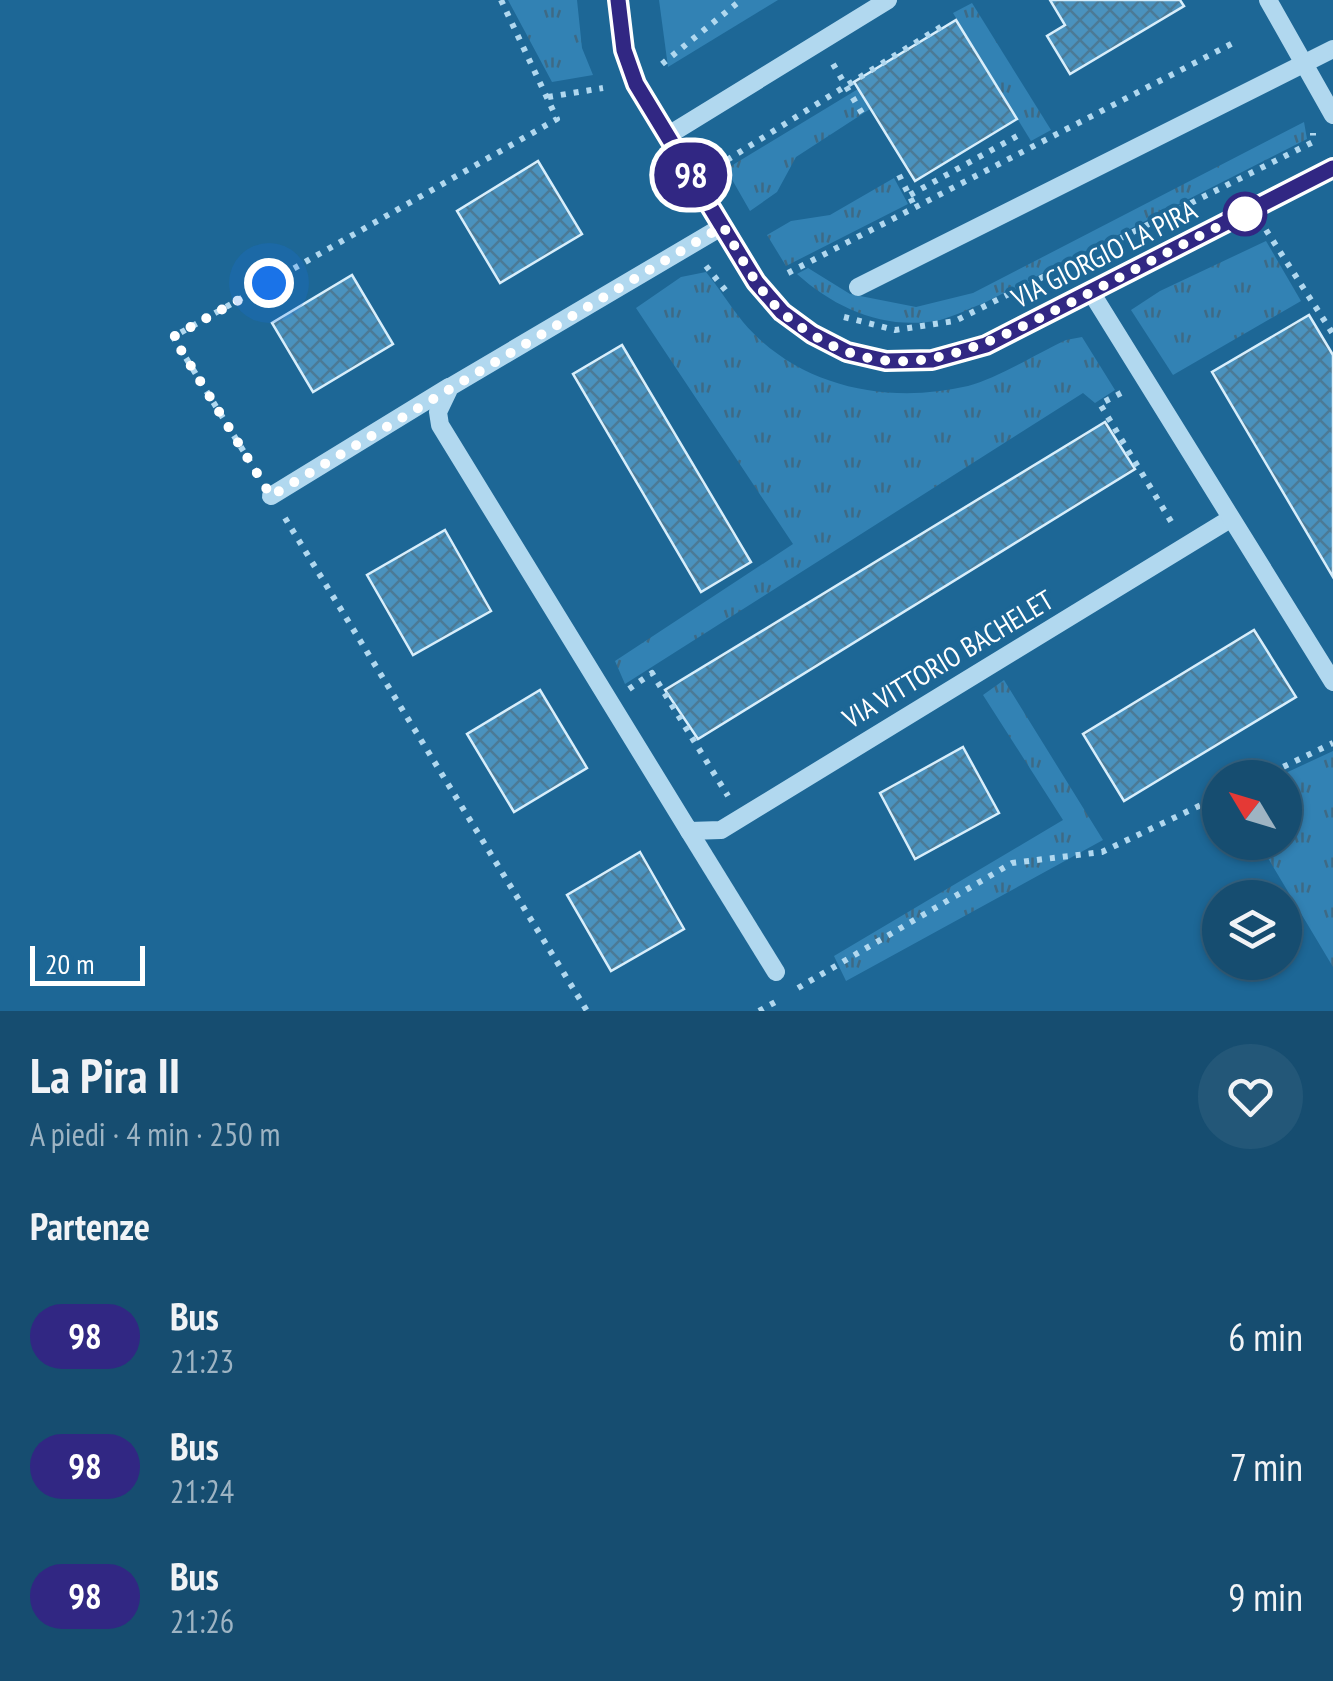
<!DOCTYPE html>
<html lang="it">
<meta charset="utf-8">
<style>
:root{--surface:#164d70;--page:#235778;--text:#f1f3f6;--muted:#9eb4c3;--line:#356483}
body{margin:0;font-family:"PT Sans Narrow",sans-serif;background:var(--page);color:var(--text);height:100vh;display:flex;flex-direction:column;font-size:38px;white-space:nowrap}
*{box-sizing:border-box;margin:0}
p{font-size:32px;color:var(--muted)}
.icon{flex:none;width:55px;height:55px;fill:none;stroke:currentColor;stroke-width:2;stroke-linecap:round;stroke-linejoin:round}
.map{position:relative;height:1011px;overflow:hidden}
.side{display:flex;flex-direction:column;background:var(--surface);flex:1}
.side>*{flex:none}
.badge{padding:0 20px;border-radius:32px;font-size:35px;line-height:65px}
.needle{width:65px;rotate:308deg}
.fabs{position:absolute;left:1202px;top:760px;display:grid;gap:20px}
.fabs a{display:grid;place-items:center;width:100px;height:100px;border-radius:50%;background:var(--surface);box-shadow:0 2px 8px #0004,0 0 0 2px var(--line);font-size:50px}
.scale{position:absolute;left:30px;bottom:25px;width:115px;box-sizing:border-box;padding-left:10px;border:5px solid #fff;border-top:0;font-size:28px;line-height:35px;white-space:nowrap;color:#fff;-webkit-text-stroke:8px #1d6796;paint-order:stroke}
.you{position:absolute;width:50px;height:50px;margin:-25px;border:8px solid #fff;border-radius:50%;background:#1a73e8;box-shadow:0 0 0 15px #1a73e833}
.map>.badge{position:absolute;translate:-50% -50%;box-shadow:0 0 0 5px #fff}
h2{padding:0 30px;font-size:38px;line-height:90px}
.round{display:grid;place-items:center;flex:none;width:105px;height:105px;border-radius:52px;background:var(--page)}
.summary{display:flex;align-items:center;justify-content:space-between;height:170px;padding:0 30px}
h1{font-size:48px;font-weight:700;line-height:75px}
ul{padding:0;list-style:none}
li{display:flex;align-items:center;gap:30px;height:130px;padding:0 30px}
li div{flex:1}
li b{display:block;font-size:38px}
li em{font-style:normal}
li .badge{min-width:110px;font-weight:700;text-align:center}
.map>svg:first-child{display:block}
</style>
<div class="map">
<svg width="1333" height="1011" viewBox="0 0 1333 1011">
<defs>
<pattern id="grass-tufts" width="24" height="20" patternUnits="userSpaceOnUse" patternTransform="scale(2.5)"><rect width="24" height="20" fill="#3282b4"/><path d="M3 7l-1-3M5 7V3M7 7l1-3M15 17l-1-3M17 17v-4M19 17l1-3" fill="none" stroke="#3e6a85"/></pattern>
<pattern id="building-cross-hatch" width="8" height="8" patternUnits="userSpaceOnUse" patternTransform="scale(2.5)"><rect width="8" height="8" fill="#4a92be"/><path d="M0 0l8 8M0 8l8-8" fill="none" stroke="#4b7a96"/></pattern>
</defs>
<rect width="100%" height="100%" fill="#1d6796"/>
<g fill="url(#grass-tufts)">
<polygon points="508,0 577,0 582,48 593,75 552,82"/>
<polygon points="972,3 1051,130 1031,141 953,13"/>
<polygon points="858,89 870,109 796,157 777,192 750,211 726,169"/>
<path d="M1304,122L1307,139L984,303C970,308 955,316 940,320C886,331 836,309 797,274L808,268L850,294L916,307L973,293Z"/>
<polygon points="894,178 908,204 786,266 767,235 791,221 830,215"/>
<polygon points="1266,241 1301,301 1173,375 1131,310 1160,291"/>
<path d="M706,272C719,288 730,306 743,322C798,387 887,405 968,386C998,378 1036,354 1066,340L1082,337L1115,390L1095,403L1083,393L625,684L615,661L793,544L636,308L681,277Z"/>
<polygon points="1004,680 1103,840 846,981 834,956 1063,820 983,695"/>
<polygon points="1333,751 1333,967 1259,843 1285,842 1285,778 1277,777"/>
</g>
<polygon fill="#3282b4" points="659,0 778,0 668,67"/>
<g fill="url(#building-cross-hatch)" stroke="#d8eefb" stroke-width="2.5">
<polygon points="1050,0 1180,0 1184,6 1070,74 1047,36 1065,25"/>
<polygon points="956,20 1017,119 915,181 854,82"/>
<polygon points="538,161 582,234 500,283 457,211"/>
<polygon points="352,275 393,344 313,392 272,323"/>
<polygon points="1309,315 1333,355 1333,577 1212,372"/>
<polygon points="622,345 751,562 701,592 573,374"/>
<polygon points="1105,422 1135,469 698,739 665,690"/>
<polygon points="445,530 491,611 413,655 367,575"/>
<polygon points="1254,630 1296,697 1124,801 1083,734"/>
<polygon points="540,690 587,768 514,812 467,734"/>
<polygon points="963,747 999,813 915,859 880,793"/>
<polygon points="640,852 684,929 611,971 567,895"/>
</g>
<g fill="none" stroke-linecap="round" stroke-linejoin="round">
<g stroke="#b1d8ef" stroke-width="6" stroke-dasharray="5 8" stroke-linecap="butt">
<polyline points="662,64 741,0"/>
<polyline points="833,64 863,115"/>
<polyline points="548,97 603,88"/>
<polyline points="727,160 947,23"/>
<polyline points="899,175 915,207"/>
<polyline points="910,195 1019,135"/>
<polyline points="1266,230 1333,334"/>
<polyline points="706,266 726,291"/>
<polyline points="788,273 1237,41"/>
<polyline points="844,317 895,330 955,321 1313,142 1313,133"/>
<polyline points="1121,393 1100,404 1172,523"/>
<polyline points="257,473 173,337 557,119 501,0"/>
<polyline points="285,518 587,1011"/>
<polyline points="629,689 652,673 728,796"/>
<polyline points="1260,778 1333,743"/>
<polyline points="798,988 1012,863 1102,852 1220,796"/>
<polyline points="759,1011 779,1000"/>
</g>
<g stroke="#b1d8ef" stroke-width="18">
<polyline points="618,0 624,51 635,85 756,281 782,312 812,333 847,352 886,361 932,360 986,345 1333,168"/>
<polyline points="1268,0 1333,115"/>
<polyline points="667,136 888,0"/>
<polyline points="723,226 450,387 438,412 440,425 689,831 721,830 1230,519"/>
<polyline points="858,287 1333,49"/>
<polyline points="1091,292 1333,682"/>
<polyline points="271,496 449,387"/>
<polyline points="689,831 776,972"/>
</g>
</g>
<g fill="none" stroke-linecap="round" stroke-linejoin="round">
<g stroke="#fff" stroke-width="22">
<polyline id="line" points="618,0 624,50 636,84 756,282 782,312 812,334 847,352 886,361 932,360 986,345 1333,168"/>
</g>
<use href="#line" stroke="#312783" stroke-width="15"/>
<path stroke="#fff" stroke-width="10" stroke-dasharray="0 18" d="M269,283L173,337L271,496L723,226C741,256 757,291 784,314C887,400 971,352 1074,301C1131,272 1187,241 1245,214"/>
</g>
<circle fill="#fff" stroke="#312783" stroke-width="5" cx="1245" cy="214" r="20"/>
<g text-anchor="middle" stroke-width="8" stroke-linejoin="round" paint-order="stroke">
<g font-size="28" fill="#fff" stroke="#1d6796">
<text transform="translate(1104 254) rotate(-27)" y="10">VIA GIORGIO LA PIRA</text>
<text transform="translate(948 659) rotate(-31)" y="10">VIA VITTORIO BACHELET</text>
</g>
</g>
</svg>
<div class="fabs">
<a><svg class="needle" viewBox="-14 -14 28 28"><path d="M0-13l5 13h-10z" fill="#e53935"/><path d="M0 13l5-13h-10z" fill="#9eb4c3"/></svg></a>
<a><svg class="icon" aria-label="layers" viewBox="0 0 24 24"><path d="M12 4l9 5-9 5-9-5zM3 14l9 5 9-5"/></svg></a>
</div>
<div class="scale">20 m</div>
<div class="you" style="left:269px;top:283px"></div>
<b class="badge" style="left:691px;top:175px;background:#312783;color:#fff">98</b>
</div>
<section class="side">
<div class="summary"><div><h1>La Pira II</h1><p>A piedi · 4 min · 250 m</p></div><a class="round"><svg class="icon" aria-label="heart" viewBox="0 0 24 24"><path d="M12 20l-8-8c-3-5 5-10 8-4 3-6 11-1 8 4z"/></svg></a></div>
<h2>Partenze</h2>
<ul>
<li><span class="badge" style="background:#312783;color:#fff">98</span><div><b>Bus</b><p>21:23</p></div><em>6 min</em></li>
<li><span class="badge" style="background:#312783;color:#fff">98</span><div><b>Bus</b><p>21:24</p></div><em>7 min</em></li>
<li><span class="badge" style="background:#312783;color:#fff">98</span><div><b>Bus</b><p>21:26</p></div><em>9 min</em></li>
</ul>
</section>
